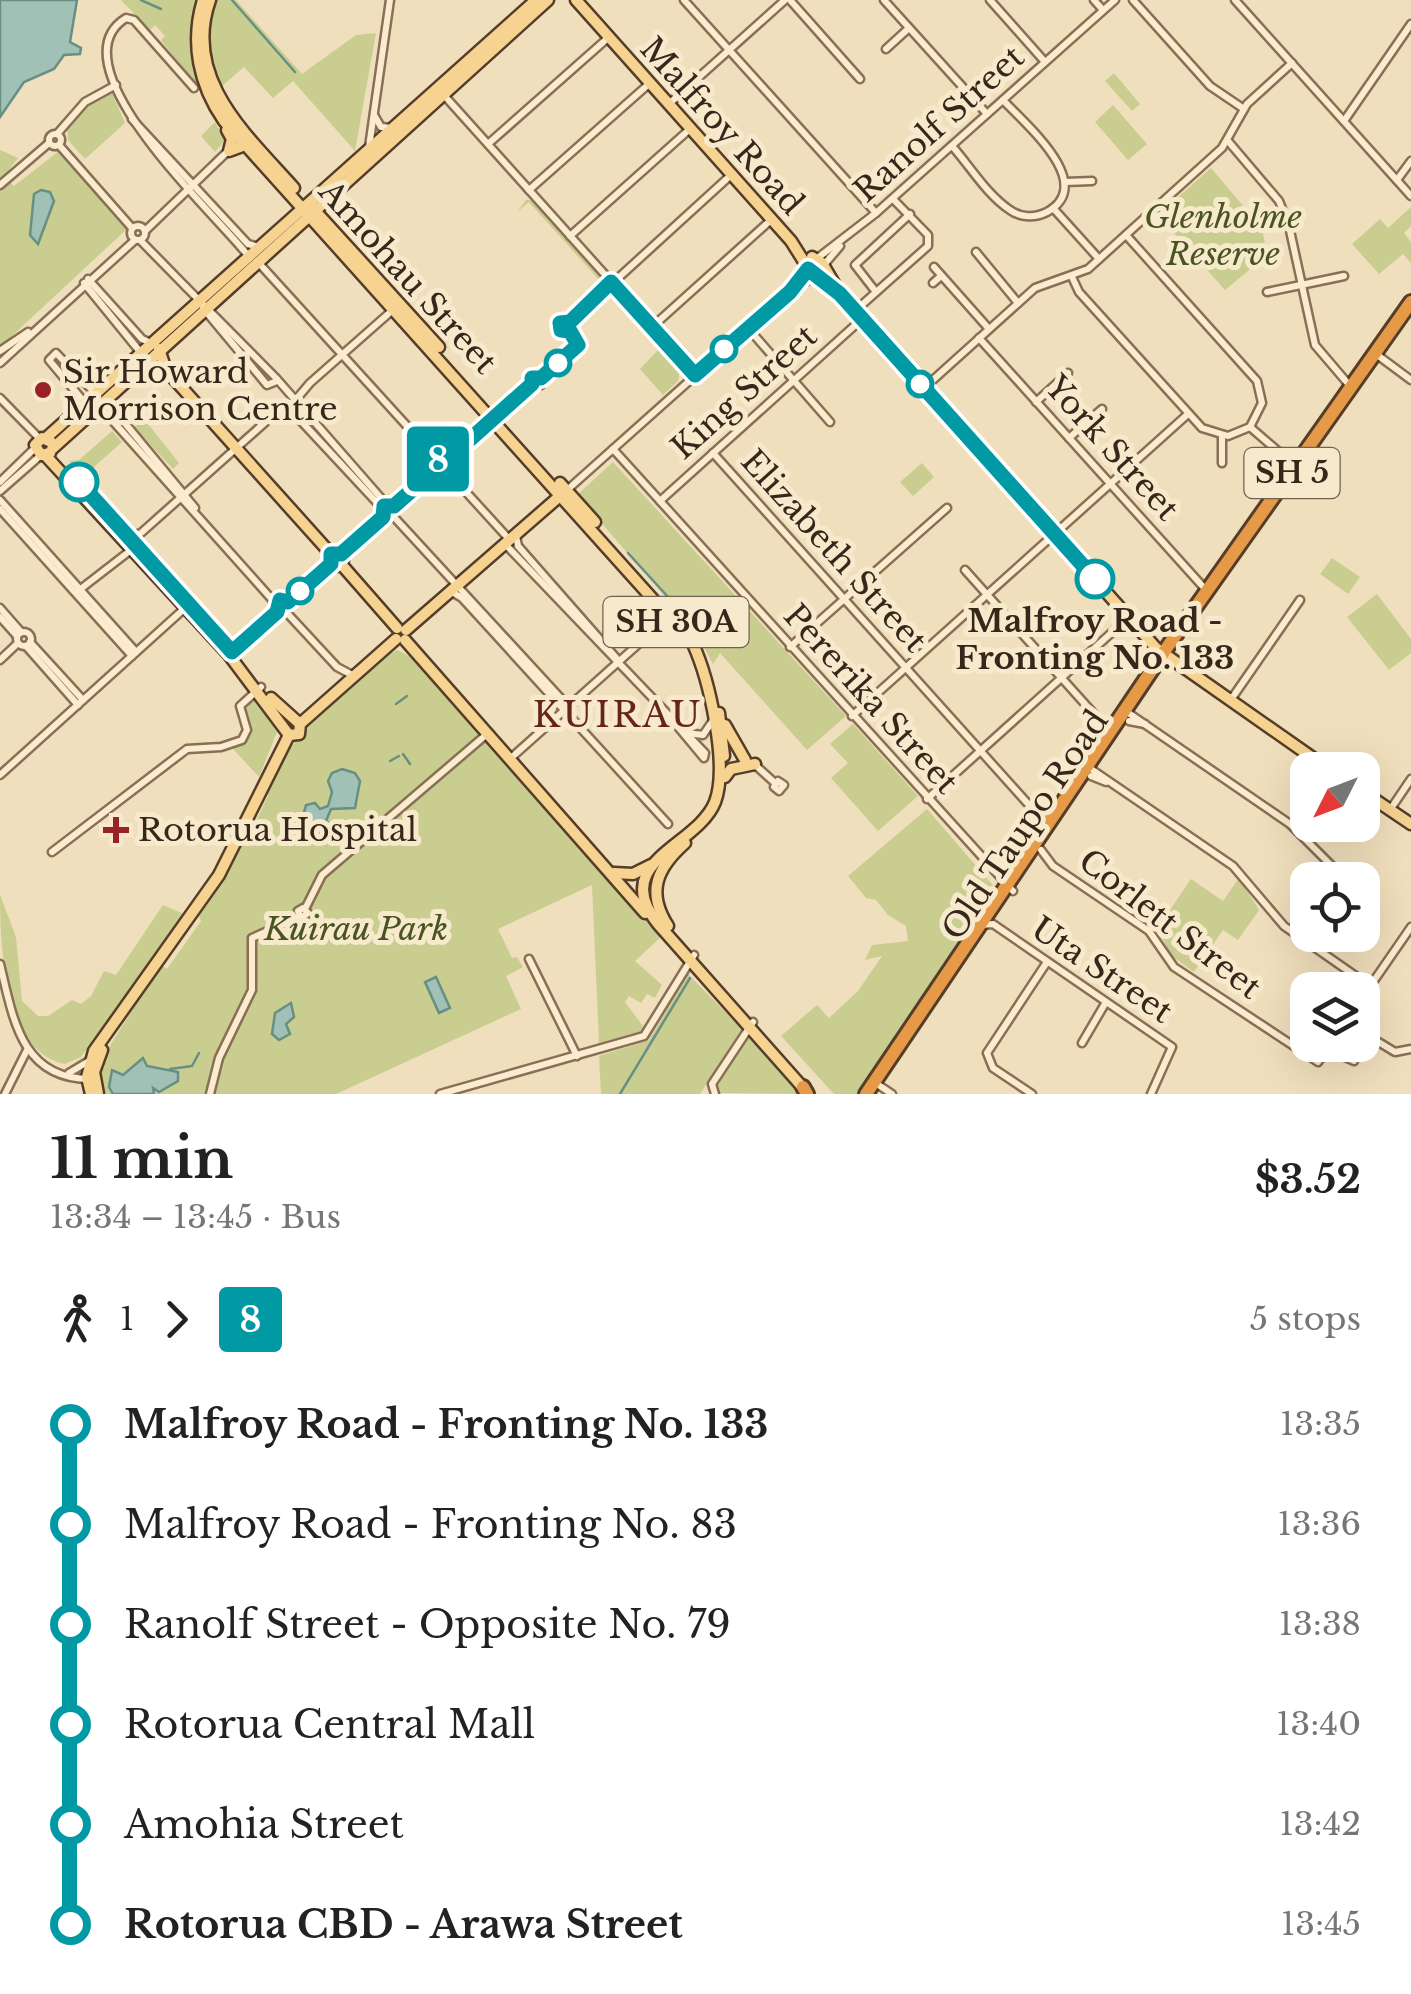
<!DOCTYPE html>
<meta charset="utf-8">
<style>
:root{--surface:#fff;--page:#f6f6f6;--text:#222;--muted:#767676}
body{margin:0;font-family:"Libre Baskerville",serif;background:var(--page);color:var(--text);height:100vh;display:flex;flex-direction:column;font-size:38px;white-space:nowrap}
*{box-sizing:border-box;margin:0}
p{font-size:32px;color:var(--muted)}
.icon{flex:none;width:55px;height:55px;fill:none;stroke:currentColor;stroke-width:2;stroke-linecap:round;stroke-linejoin:round}
.map{position:relative;height:1094px;overflow:hidden}
.panel{display:flex;flex-direction:column;background:var(--surface);flex:1}
.panel>*{flex:none}
.badge{padding:0 20px;border-radius:8px;font-size:35px;line-height:65px}
.needle{width:65px;rotate:228deg}
.tools{position:absolute;left:1290px;top:752px;display:grid;gap:20px}
.tools a{display:grid;place-items:center;width:90px;height:90px;border-radius:20px;background:var(--surface);box-shadow:0 10px 40px #0002;font-size:50px}
.map>.badge{position:absolute;translate:-50% -50%;box-shadow:0 0 0 5px #fff}
.legs{display:flex;align-items:center;gap:15px;height:110px;padding:0 50px;font-size:32px}
.legs p{margin-inline-start:auto}
.head{display:flex;align-items:center;justify-content:space-between;height:170px;padding:0 50px}
h1{font-size:55px;font-weight:700;line-height:75px}
ul{padding:0 50px;list-style:none}
li{display:flex;align-items:center;gap:35px;height:100px;font-size:38px}
li i{display:grid;place-items:center;width:15px;height:100%;margin:0 12px;background:currentColor}
li i::after{content:'';width:25px;height:25px;margin:-12px;border:8px solid;border-radius:50%;background:var(--surface)}
li p{margin-inline-start:auto}
li:first-child i{background:linear-gradient(#0000 50%,currentColor 0)}
li:last-child i{background:linear-gradient(currentColor 50%,#0000 0)}
.map>svg:first-child{display:block}
</style>
<div class="map">
<svg width="1411" height="1094" viewBox="0 0 1411 1094">
<rect width="100%" height="100%" fill="#f0dfbc"/>
<g fill="#c9ce90">
<polygon points="121,0 199,0 193,51 203,95 161,40 165,36 155,25 150,30"/>
<polygon points="213,0 236,0 302,74 356,35 376,33 355,151 293,81 273,98 244,67 221,87 209,43"/>
<polygon points="1114,73 1140,104 1132,111 1105,81"/>
<polygon points="112,93 125,123 85,159 68,140 67,124 89,103"/>
<polygon points="1113,105 1147,144 1128,160 1095,122"/>
<polygon points="215,122 225,140 215,152 201,136"/>
<polygon points="0,150 18,158 4,176 14,186 59,151 128,228 0,347"/>
<polygon points="1211,168 1262,228 1267,255 1225,290 1158,215"/>
<polygon points="526,200 534,200 603,277 591,294 600,281 529,202 517,212"/>
<polygon points="1411,207 1411,226 1404,233 1411,242 1411,263 1403,254 1379,274 1352,244 1380,219 1388,228"/>
<polygon points="616,292 681,366 678,381 663,395 640,369 658,350 607,293"/>
<polygon points="144,419 179,463 173,469 134,427"/>
<polygon points="112,431 122,442 85,475 69,461 79,460"/>
<polygon points="613,462 846,716 807,750 720,653 713,664 695,631 577,495"/>
<polygon points="922,463 934,477 913,496 900,482"/>
<polygon points="1332,558 1360,577 1348,594 1320,574"/>
<polygon points="1377,594 1411,639 1411,653 1389,670 1347,617"/>
<path d="M397,650L409,656L662,936L635,961L662,985L655,998L647,994L641,1003L629,996L625,1002L646,1030L599,1043L592,885L498,929L512,958L517,957L523,967L506,976L521,1009L336,1094H104L99,1073L102,1058L161,965L167,969L201,921L198,913L222,883L242,836L250,833L268,796L265,787C292,736 352,675 397,650Z"/>
<polygon points="254,698 277,732 259,777 233,749 252,734 243,707"/>
<polygon points="853,724 918,796 878,831 831,778 848,763 830,744"/>
<polygon points="927,809 997,890 860,1094 834,1094 781,1036 817,1005 829,1018 858,991 882,956 865,960 872,945 908,941 906,926 888,915 876,900 866,898 848,876"/>
<polygon points="1239,878 1259,910 1238,940 1223,930 1194,972 1172,956 1157,929 1191,879 1223,901"/>
<path d="M0,895L16,937L22,1001L38,1016H48L72,1000L81,1004L91,996L104,971L116,975L163,905L184,914L81,1057L65,1064C4,1053 0,944 0,895Z"/>
<polygon points="688,974 742,1029 700,1094 601,1094 599,1056 649,1040"/>
<polygon points="748,1036 799,1094 717,1093 714,1087"/>
</g>
<g fill="#a1c1b6" stroke="#688f84" stroke-width="2.5">
<polygon points="0,0 77,0 70,42 81,48 80,54 64,55 54,69 24,82 0,117"/>
<polygon points="41,190 50,192 54,201 38,244 30,235 34,194"/>
<polygon points="342,769 355,773 360,781 355,808 331,809 326,821 333,825 315,836 313,828 299,831 306,805 315,803 320,809 328,806 332,792 328,781 332,773"/>
<polygon points="436,977 450,1008 439,1013 425,982"/>
<polygon points="291,1003 294,1017 286,1024 290,1034 279,1040 272,1034 275,1013"/>
<polygon points="143,1058 147,1066 178,1072 178,1081 159,1092 153,1088 154,1094 113,1094 109,1087 112,1070 123,1075"/>
</g>
<g fill="none" stroke-linecap="round" stroke-linejoin="round">
<g stroke="#688f84" stroke-width="2.5">
<polyline points="141,0 161,9"/>
<polyline points="232,0 295,72"/>
<polyline points="628,553 709,642"/>
<polyline points="396,704 407,696"/>
<polyline points="403,754 410,764"/>
<polyline points="390,761 399,756"/>
<polyline points="170,1069 192,1066 199,1053"/>
<polyline points="620,1094 690,978"/>
</g>
<g stroke="#886f55" stroke-width="11">
<g id="minor">
<polyline points="684,0 876,213"/>
<polyline points="790,0 860,79"/>
<polyline points="884,0 987,114"/>
<polyline points="990,0 1045,62"/>
<polyline points="1094,0 1103,10"/>
<polyline points="1133,0 1210,86 1244,109"/>
<polyline points="1235,0 1411,196"/>
<polyline points="886,49 909,28"/>
<path d="M194,88L134,20L126,18C50,65 221,219 250,258"/>
<polyline points="442,93 695,375"/>
<polyline points="670,103 785,0"/>
<polyline points="374,115 381,127 393,128"/>
<polyline points="132,119 248,244 259,247"/>
<polyline points="1344,121 1411,24"/>
<circle cx="55" cy="140" r="6"/>
<polyline points="57,134 85,102 116,85"/>
<polyline points="1228,141 1279,201 1289,226 1315,345 1350,386"/>
<polyline points="488,144 609,37"/>
<polyline points="59,145 132,228"/>
<path d="M952,146C970,166 987,195 1010,210C1021,218 1035,218 1047,212C1098,184 1024,123 1003,100"/>
<polyline points="369,147 390,0"/>
<polyline points="1397,180 1411,161"/>
<polyline points="1065,182 1092,181"/>
<polyline points="0,185 49,143"/>
<polyline points="529,190 650,83"/>
<polyline points="1053,208 1099,259"/>
<circle cx="138" cy="233" r="7"/>
<polyline points="145,231 228,151"/>
<polyline points="570,236 691,128"/>
<polyline points="140,240 186,287"/>
<polyline points="976,252 1018,303"/>
<polyline points="815,260 876,213 1115,0"/>
<polyline points="257,261 437,459"/>
<polyline points="823,266 840,246"/>
<polyline points="934,267 989,329"/>
<polyline points="1072,277 1079,292 1202,428 1228,436 1250,427 1262,403 1257,381 1126,235"/>
<polyline points="88,279 142,339 153,344"/>
<polyline points="84,283 141,353"/>
<polyline points="933,283 941,276"/>
<polyline points="186,287 276,378 387,505"/>
<polyline points="790,290 807,269"/>
<polyline points="876,292 855,265 910,214"/>
<polyline points="1267,292 1344,276"/>
<polyline points="203,308 267,385 277,381"/>
<polyline points="856,310 928,246 928,235 893,199"/>
<polyline points="652,327 772,219"/>
<polyline points="748,328 830,422"/>
<polyline points="979,338 1206,590"/>
<polyline points="0,351 28,332"/>
<polyline points="1376,354 1411,380"/>
<polyline points="0,363 135,240"/>
<polyline points="532,384 541,385 541,378 580,344 570,331 561,330 561,322 570,322 731,175"/>
<polyline points="924,388 1035,288 1088,269 1222,148 1247,104 1292,63"/>
<polyline points="0,398 40,439"/>
<polyline points="105,399 195,508"/>
<polyline points="1036,402 1068,373"/>
<polyline points="85,403 49,360 56,353 95,393"/>
<polyline points="95,408 103,410 276,604"/>
<polyline points="305,412 300,420 382,508"/>
<polyline points="1250,427 1294,465"/>
<polyline points="1069,438 1102,409"/>
<polyline points="613,449 1013,891"/>
<polyline points="713,453 1038,815"/>
<polyline points="1222,463 1222,436"/>
<polyline points="446,470 508,538"/>
<polyline points="0,482 35,448"/>
<polyline points="0,491 41,455"/>
<polyline points="566,491 790,291 814,277"/>
<polyline points="0,500 136,652"/>
<polyline points="660,501 862,319"/>
<polyline points="0,509 132,656"/>
<polyline points="383,517 384,507 394,506 436,469 437,459 447,459 532,384 532,377 541,378"/>
<polyline points="394,517 566,704 566,709"/>
<polyline points="516,536 518,546 618,660"/>
<polyline points="128,537 141,533 270,418 288,409 310,383 395,308"/>
<polyline points="506,545 705,753 704,758 679,728"/>
<polyline points="341,554 383,517"/>
<polyline points="965,570 1102,723"/>
<polyline points="78,591 131,550"/>
<polyline points="452,592 462,598 668,824"/>
<polyline points="275,607 280,600 288,602 331,564"/>
<polyline points="0,608 21,632"/>
<polyline points="287,613 337,667 354,676"/>
<polyline points="0,617 17,636"/>
<circle cx="24" cy="639" r="7"/>
<polyline points="30,642 83,700"/>
<polyline points="26,646 78,705"/>
<polyline points="790,647 947,508"/>
<polyline points="229,655 275,614 287,613 288,602"/>
<polyline points="0,660 18,643"/>
<polyline points="1230,701 1300,600"/>
<polyline points="1127,712 1290,824 1346,880"/>
<polyline points="852,716 1188,414"/>
<polyline points="1129,721 1145,724"/>
<polyline points="686,733 703,735 714,719"/>
<polyline points="511,758 653,631"/>
<polyline points="754,764 775,783"/>
<polyline points="1088,767 1233,866 1284,926 1370,986"/>
<polyline points="0,775 185,608"/>
<polyline points="1091,776 1106,782"/>
<polygon points="778,781 784,785 779,791 774,787"/>
<polyline points="927,799 1129,617"/>
<polyline points="1390,810 1411,779"/>
<polyline points="1041,850 1053,866 1149,931 1174,967 1318,1062 1327,1049 1354,1061"/>
<polyline points="52,852 187,749 221,747 242,740 247,730 240,706 261,687"/>
<polygon points="303,908 308,913 301,918 298,911"/>
<polyline points="305,909 322,875 487,734"/>
<polyline points="981,925 993,924 1172,1047 1151,1094"/>
<polyline points="529,959 577,1056"/>
<path d="M0,964C13,1018 21,1079 90,1079"/>
<polyline points="1362,998 1411,927"/>
<polyline points="1362,1032 1395,1052 1411,1049"/>
<polyline points="1082,1043 1106,1002"/>
<polyline points="69,1073 89,1061"/>
<polyline points="880,1086 892,1094"/>
<polyline points="5,1094 27,1050"/>
<polyline points="210,1094 219,1058 252,990 252,938 299,917"/>
<polyline points="440,1094 644,1036 694,955"/>
<polyline points="715,1094 712,1084 753,1022"/>
<polyline points="1032,1094 993,1068 987,1053 1047,962"/>
</g>
</g>
<g stroke="#553d2a" stroke-width="15">
<g id="major">
<path d="M203,0C190,43 199,85 224,121L693,644C709,679 729,765 715,802C697,847 608,861 658,924L805,1090"/>
<path d="M210,0C182,79 247,135 294,188"/>
<polyline points="576,0 791,241 808,268"/>
<polyline points="227,130 232,139 229,151 245,145"/>
<polyline points="309,204 439,347"/>
<polyline points="812,257 822,263 835,285"/>
<polyline points="815,260 809,264 809,272 840,294 1156,648 1330,770"/>
<polyline points="159,349 166,370 331,554"/>
<polyline points="46,438 536,0"/>
<polyline points="52,449 548,0"/>
<polyline points="50,453 41,455 35,445 42,438 51,442"/>
<polyline points="45,455 229,655 289,735"/>
<polyline points="560,483 595,522"/>
<circle cx="336" cy="559" r="7"/>
<polyline points="341,564 397,628"/>
<polyline points="406,630 561,495"/>
<polyline points="405,640 645,913"/>
<polyline points="271,698 300,724"/>
<polyline points="719,713 724,756"/>
<polyline points="725,725 745,760"/>
<polyline points="289,735 299,734 300,724 396,639"/>
<polyline points="725,777 731,769 755,764"/>
<polyline points="1362,791 1411,824"/>
<polyline points="614,873 633,874 651,865"/>
<path d="M668,926C646,892 657,868 685,843"/>
<polyline points="91,1094 87,1077 94,1051 219,875 289,735"/>
<polyline points="98,1094 94,1072 102,1050"/>
</g>
</g>
<g stroke="#553d2a" stroke-width="18">
<g id="highway">
<polyline points="803,1087 807,1094"/>
<polyline points="866,1094 1168,646 1411,302"/>
</g>
</g>
<use href="#minor" stroke="#fbecd0" stroke-width="6"/>
<use href="#major" stroke="#f6d391" stroke-width="10"/>
<use href="#highway" stroke="#e69a47" stroke-width="12"/>
</g>
<g fill="none" stroke-linecap="round" stroke-linejoin="round">
<g stroke="#fff" stroke-width="22">
<polyline id="line-1" points="79,482 232,652 277,612 280,600 288,602 331,564 331,554 341,554 383,517 384,506 394,506 436,469 437,460 447,460 532,384 532,378 541,378 578,345 570,331 561,330 560,323 570,322 611,282 695,375 790,292 808,269 840,294 1095,579"/>
</g>
<use href="#line-1" stroke="#0099a4" stroke-width="15"/>
</g>
<g fill="#fff" stroke="#0099a4" stroke-width="5">
<circle cx="724" cy="349" r="12"/>
<circle cx="558" cy="363" r="12"/>
<circle cx="920" cy="384" r="12"/>
<circle cx="79" cy="482" r="18"/>
<circle cx="1095" cy="579" r="18"/>
<circle cx="300" cy="591" r="12"/>
</g>
<g fill="#9a2227" stroke="#f7e9cc" stroke-width="4">
<circle cx="43" cy="390" r="10"/>
<path d="M111 815h10v10h10v10h-10v10h-10v-10h-10v-10h10z"/>
</g>
<g text-anchor="middle" stroke-width="10" stroke-linejoin="round" paint-order="stroke">
<g fill="#f7e9cc" stroke="#716150" stroke-width="2.5">
<rect x="1244.5" y="448" width="95" height="50" rx="8"/>
<rect x="603.5" y="597" width="145" height="50" rx="8"/>
</g>
<g font-size="30" font-weight="bold" fill="#37271b">
<text x="1292" y="483">SH 5</text>
<text x="676" y="632">SH 30A</text>
</g>
<g font-size="32" fill="#37271b" stroke="#f7e9cc">
<text transform="translate(939 124) rotate(-42)" y="11">Ranolf Street</text>
<text transform="translate(722 126) rotate(48)" y="11">Malfroy Road</text>
<text transform="translate(408 277) rotate(48)" y="11">Amohau Street</text>
<text transform="translate(744 392) rotate(-42)" y="11">King Street</text>
<text transform="translate(1112 448) rotate(48)" y="11">York Street</text>
<text transform="translate(834 551) rotate(48)" y="11">Elizabeth Street</text>
<text transform="translate(871 699) rotate(48)" y="11">Pererika Street</text>
<text transform="translate(1025 825) rotate(-56)" y="11">Old Taupo Road</text>
<text transform="translate(1170 924) rotate(38)" y="11">Corlett Street</text>
<text transform="translate(1102 970) rotate(34)" y="11">Uta Street</text>
</g>
<g font-size="32" font-style="italic" fill="#495420" stroke="#f7e9cc">
<text x="1223" y="228">Glenholme<tspan x="1223" dy="37">Reserve</tspan></text>
<text x="356" y="940">Kuirau Park</text>
</g>
<g font-size="32" fill="#37271b" stroke="#f7e9cc" text-anchor="start">
<text x="63" y="383">Sir Howard<tspan x="63" dy="37">Morrison Centre</tspan></text>
<text x="138" y="841">Rotorua Hospital</text>
</g>
<g font-size="32" font-weight="bold" fill="#37271b" stroke="#f7e9cc">
<text x="1095" y="632">Malfroy Road -<tspan x="1095" dy="37">Fronting No. 133</tspan></text>
</g>
<g font-size="35" letter-spacing="2.5" fill="#662518" stroke="#f7e9cc">
<text x="618" y="727">KUIRAU</text>
</g>
</g>
</svg>
<div class="tools">
<a><svg class="needle" viewBox="-14 -14 28 28"><path d="M0-13l5 13h-10z" fill="#e53935"/><path d="M0 13l5-13h-10z" fill="#767676"/></svg></a>
<a><svg class="icon" aria-label="locate" viewBox="0 0 24 24"><circle cx="12" cy="12" r="6"/><path d="M12 2v4M12 18v4M2 12h4M18 12h4"/></svg></a>
<a><svg class="icon" aria-label="layers" viewBox="0 0 24 24"><path d="M12 4l9 5-9 5-9-5zM3 14l9 5 9-5"/></svg></a>
</div>
<b class="badge" style="left:438px;top:459px;background:#0099a4;color:#fff">8</b>
</div>
<section class="panel">
<div class="head"><div><h1>11 min</h1><p>13:34 – 13:45 · Bus</p></div><b>$3.52</b></div>
<div class="legs"><svg class="icon" aria-label="walk" viewBox="0 0 24 24"><circle cx="13" cy="4" r="2"/><path d="M13 8l-2 6 4 7M11 14l-3 7M7 12l3-4h3l4 4"/></svg>1<svg class="icon" aria-label="forward" viewBox="0 0 24 24"><path d="M9 5l7 7-7 7"/></svg><b class="badge" style="background:#0099a4;color:#fff">8</b><p>5 stops</p></div>
<ul>
<li><i style="color:#0099a4"></i><b>Malfroy Road - Fronting No. 133</b><p>13:35</p></li>
<li><i style="color:#0099a4"></i><span>Malfroy Road - Fronting No. 83</span><p>13:36</p></li>
<li><i style="color:#0099a4"></i><span>Ranolf Street - Opposite No. 79</span><p>13:38</p></li>
<li><i style="color:#0099a4"></i><span>Rotorua Central Mall</span><p>13:40</p></li>
<li><i style="color:#0099a4"></i><span>Amohia Street</span><p>13:42</p></li>
<li><i style="color:#0099a4"></i><b>Rotorua CBD - Arawa Street</b><p>13:45</p></li>
</ul>
</section>
